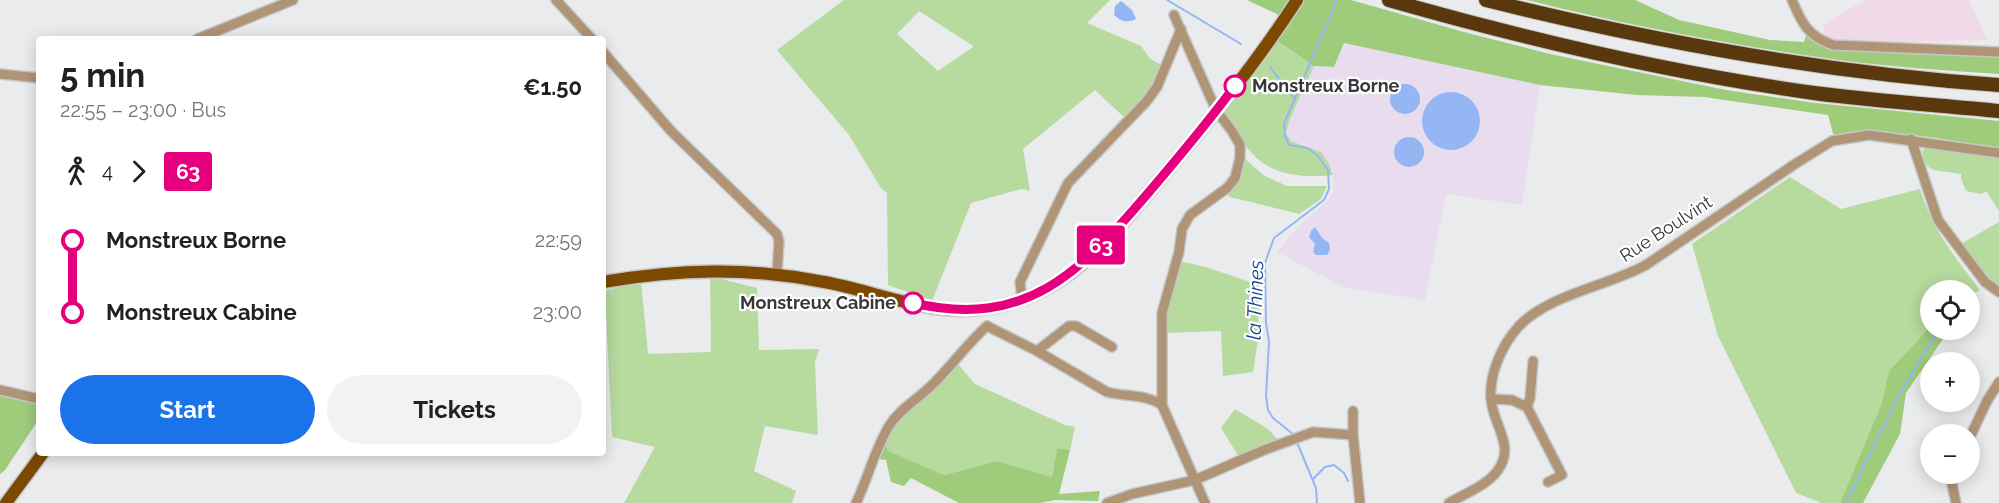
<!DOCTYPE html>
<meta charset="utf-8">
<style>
:root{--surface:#fff;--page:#f2f2f2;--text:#202124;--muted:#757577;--accent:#1a73e8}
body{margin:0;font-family:Raleway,sans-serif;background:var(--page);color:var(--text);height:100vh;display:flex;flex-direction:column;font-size:22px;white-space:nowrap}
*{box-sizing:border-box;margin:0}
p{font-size:20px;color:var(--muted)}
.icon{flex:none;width:33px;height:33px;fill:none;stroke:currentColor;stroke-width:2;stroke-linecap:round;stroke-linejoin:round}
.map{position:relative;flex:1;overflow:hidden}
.sheet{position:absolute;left:36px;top:36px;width:570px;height:420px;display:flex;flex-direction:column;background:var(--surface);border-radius:6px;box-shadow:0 3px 15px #0003}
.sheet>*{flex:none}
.badge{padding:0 12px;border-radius:4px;font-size:21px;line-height:39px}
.fabs{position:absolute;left:1920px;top:280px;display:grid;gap:12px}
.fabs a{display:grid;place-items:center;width:60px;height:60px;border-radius:50%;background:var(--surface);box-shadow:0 3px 15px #0003;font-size:30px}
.map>.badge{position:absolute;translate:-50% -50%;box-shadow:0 0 0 3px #fff}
.legs{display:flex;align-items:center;gap:9px;height:66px;padding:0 24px;font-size:20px}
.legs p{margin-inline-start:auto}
.headline{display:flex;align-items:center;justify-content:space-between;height:102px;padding:0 24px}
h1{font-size:33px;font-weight:700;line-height:45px}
.action{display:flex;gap:12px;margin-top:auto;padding:12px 24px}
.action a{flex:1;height:69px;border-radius:36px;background:var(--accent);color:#fff;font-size:24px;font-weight:700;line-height:69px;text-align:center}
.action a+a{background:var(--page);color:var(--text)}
ul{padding:0 24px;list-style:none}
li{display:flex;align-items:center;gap:21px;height:72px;font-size:22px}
li i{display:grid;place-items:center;width:9px;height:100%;margin:0 8px;background:currentColor}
li i::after{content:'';width:15px;height:15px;margin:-8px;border:4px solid;border-radius:50%;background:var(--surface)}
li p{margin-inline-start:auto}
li:first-child i{background:linear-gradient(#0000 50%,currentColor 0)}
li:last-child i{background:linear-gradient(currentColor 50%,#0000 0)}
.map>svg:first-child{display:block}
</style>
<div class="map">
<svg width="1999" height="503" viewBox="0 0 1999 503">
<rect width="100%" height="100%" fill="#eaebed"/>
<polygon fill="#f0dae8" points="1865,0 1969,0 1987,40 1826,43 1823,25"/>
<polygon fill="#e9dcef" points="1344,43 1540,85 1522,205 1446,194 1425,300 1343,287 1277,252 1292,233 1328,200 1334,189 1333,171 1308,146 1291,141 1286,132 1290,119 1314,66 1334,67"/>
<g fill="#b7da9f" fill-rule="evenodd">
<path d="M844,0H1110L1087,23L1141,46L1150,59L1164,66L1155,85L1126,119L1095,90L1023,149L1030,191L1021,189L971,203L932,301L888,285L887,193L881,188L849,135L777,50ZM919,11L973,46V47L938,71L897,34Z"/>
<path d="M1276,40L1314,66L1290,119L1286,133L1291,141L1321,152L1329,164L1333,175C1304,178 1270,176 1250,151C1242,142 1232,123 1224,111Z"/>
<polygon points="1929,146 1999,157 1999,211 1986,191 1982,194 1966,191 1961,179 1961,174 1934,170 1925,165 1922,151"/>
<polygon points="1243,157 1263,175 1287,186 1327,186 1321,199 1299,214 1230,197 1227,193"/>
<path d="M1790,177L1841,209L1920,189C1934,233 1953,254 1980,290L1970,295V291H1930V327L1889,371L1881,405L1840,503H1821L1796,493L1718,336L1692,244Z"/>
<polygon points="1999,222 1999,287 1988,279 1959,245"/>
<polygon points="1179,261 1206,267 1259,285 1258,340 1253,372 1223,376 1221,331 1163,333"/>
<polygon points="710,276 757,288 759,350 819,349 815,363 818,435 765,426 754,471 796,491 792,503 624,503 655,447 612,437 605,291 641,281 648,354 711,352"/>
<path d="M958,364L975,384L1065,425L1075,427L1070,450L1057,448L1052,477L997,461L944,475L889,451L884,444C901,409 930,389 958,364Z"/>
<polygon points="1235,409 1268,429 1278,440 1239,457 1221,428"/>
</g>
<g fill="#9ecc7b">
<polygon points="1247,0 1291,0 1281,16"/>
<path d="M1301,0H1351L1464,32L1550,54L1726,90L1815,103L1999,121V148C1945,140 1888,126 1834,137L1828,115L1704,97L1637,95L1540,85L1344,43L1334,67L1314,66L1276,40Z"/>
<path d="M1527,0H1635L1679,20L1770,40L1804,42L1806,35L1829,47L1999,54V74C1939,70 1878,66 1818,57C1720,43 1623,24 1527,0Z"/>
<polygon points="1930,327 1930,330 1949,330 1906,393 1900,434 1863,503 1840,503 1881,405 1889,371"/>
<polygon points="0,394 39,404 39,419 5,470 0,474"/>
<polygon points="884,444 889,451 944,475 997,461 1052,477 1057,448 1070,450 1059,494 1100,491 1098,501 1055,500 1040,503 959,503 911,478 904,486 891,482 886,460 878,459"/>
</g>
<g fill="#94b7f4">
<path d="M1121,1L1132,10L1136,19C1126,23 1122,22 1114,15L1115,6Z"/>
<circle cx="1405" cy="99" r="15"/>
<circle cx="1451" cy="121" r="29"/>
<circle cx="1409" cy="152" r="15"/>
<polygon points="1315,227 1322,238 1329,243 1330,250 1327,255 1316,255 1313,252 1315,244 1309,237 1311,231"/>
</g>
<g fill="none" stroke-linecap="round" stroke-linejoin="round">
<g stroke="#94b7f4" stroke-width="2">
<polyline points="1167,0 1241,44"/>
<polyline points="1270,67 1295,99"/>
<polyline points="1294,435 1273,418 1268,410 1266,396 1269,342 1266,323 1265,263 1274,238 1324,200 1329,189 1328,170 1318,156 1308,148 1289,145 1285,135 1284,124 1337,0"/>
<polyline points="1296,440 1316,488 1317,503"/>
<polyline points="1313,479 1325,467 1334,465 1344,473 1348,481"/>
<polyline points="1846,503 1900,393 1938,330"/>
</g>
<g stroke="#c6c7c9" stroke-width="12">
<g id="minor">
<polyline points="556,0 592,39"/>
<path d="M1792,0C1802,24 1808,36 1833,45L1999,52"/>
<polyline points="197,39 293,0"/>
<polyline points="603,52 671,131 777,234 779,241 777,274"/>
<polyline points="0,74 39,78"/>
<polyline points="1911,139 1938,220 1985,282 1999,292"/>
<polyline points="1022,300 1020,282 1068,183 1146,102 1157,87 1181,29"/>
<path d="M987,326L1037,351L1107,392C1125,397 1147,394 1162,405L1205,503"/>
<polyline points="1037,351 1069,326 1076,326 1112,347"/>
<polyline points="0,390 39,399"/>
<polyline points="1491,399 1512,400 1527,407 1562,475 1548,482"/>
<polyline points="1162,405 1162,313 1179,252 1182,229 1190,215 1227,188 1235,178 1240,158 1240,145 1232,131 1216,110 1174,15"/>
<polyline points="1527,407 1530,398 1533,361"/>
<polyline points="1353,411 1353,435 1360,503"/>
<polyline points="1970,437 1987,401 1999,382"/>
<polyline points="1955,474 1952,484 1956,503"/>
<path d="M856,503C868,478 875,449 889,426C899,410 916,400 930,387C950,368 966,345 987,326"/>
<polyline points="1107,503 1132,494 1195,480 1264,450 1313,432 1353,435"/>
<path d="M1449,503C1464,494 1488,485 1498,470C1513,449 1499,432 1493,410C1485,382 1500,347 1519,326C1550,294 1608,286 1646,265L1795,164L1832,141L1869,135L1999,153"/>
</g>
</g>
<g stroke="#c6c7c9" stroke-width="15">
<g id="major">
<path d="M603,282C679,269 748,267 824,282C864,289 903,305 944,309C983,313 1023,304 1056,283C1096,258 1126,219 1156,184C1206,125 1255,65 1297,0"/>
<polyline points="6,503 43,453"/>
</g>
</g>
<g stroke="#c6c7c9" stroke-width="16">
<g id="highway">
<path d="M1389,0C1529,40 1670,73 1814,93C1875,101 1937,105 1999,111"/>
<path d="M1486,0C1655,42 1825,73 1999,85"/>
</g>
</g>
<use href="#minor" stroke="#b09476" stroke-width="9"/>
<use href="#major" stroke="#7b4a00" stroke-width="12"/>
<use href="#highway" stroke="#59380e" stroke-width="14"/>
</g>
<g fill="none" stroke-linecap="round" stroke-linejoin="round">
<g stroke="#fff" stroke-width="14">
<path id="line-1" d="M913,303C1026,329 1080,273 1149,192C1178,158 1208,122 1235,86"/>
</g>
<use href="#line-1" stroke="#e6007e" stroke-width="9"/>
</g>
<g fill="#fff" stroke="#e6007e" stroke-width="3">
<circle cx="1235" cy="86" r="10"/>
<circle cx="913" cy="303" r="10"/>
</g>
<g text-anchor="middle" stroke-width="4.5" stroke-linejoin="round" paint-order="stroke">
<g font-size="18" font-weight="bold" fill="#373738" stroke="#fff" text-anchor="start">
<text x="1252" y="92">Monstreux Borne</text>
<text x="896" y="309" text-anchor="end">Monstreux Cabine</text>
</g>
<g font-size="18" fill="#373738" stroke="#fff">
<text transform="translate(1666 229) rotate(-33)" y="6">Rue Boulvint</text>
</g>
<g font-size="20" font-style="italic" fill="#123f95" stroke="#fff">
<text transform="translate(1255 300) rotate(-88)" y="7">la Thines</text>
</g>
</g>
</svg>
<div class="fabs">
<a><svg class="icon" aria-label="locate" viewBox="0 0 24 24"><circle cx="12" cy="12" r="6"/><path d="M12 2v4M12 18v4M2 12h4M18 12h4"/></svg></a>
<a>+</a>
<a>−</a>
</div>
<b class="badge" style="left:1101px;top:245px;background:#e6007e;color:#fff">63</b>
<section class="sheet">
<div class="headline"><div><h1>5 min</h1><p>22:55 – 23:00 · Bus</p></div><b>€1.50</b></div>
<div class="legs"><svg class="icon" aria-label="walk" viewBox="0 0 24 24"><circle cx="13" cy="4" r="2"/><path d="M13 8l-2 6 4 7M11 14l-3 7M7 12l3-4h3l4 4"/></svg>4<svg class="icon" aria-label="forward" viewBox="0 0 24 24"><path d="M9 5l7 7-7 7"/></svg><b class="badge" style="background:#e6007e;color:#fff">63</b></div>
<ul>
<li><i style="color:#e6007e"></i><b>Monstreux Borne</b><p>22:59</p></li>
<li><i style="color:#e6007e"></i><b>Monstreux Cabine</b><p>23:00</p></li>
</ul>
<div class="action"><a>Start</a><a>Tickets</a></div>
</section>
</div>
